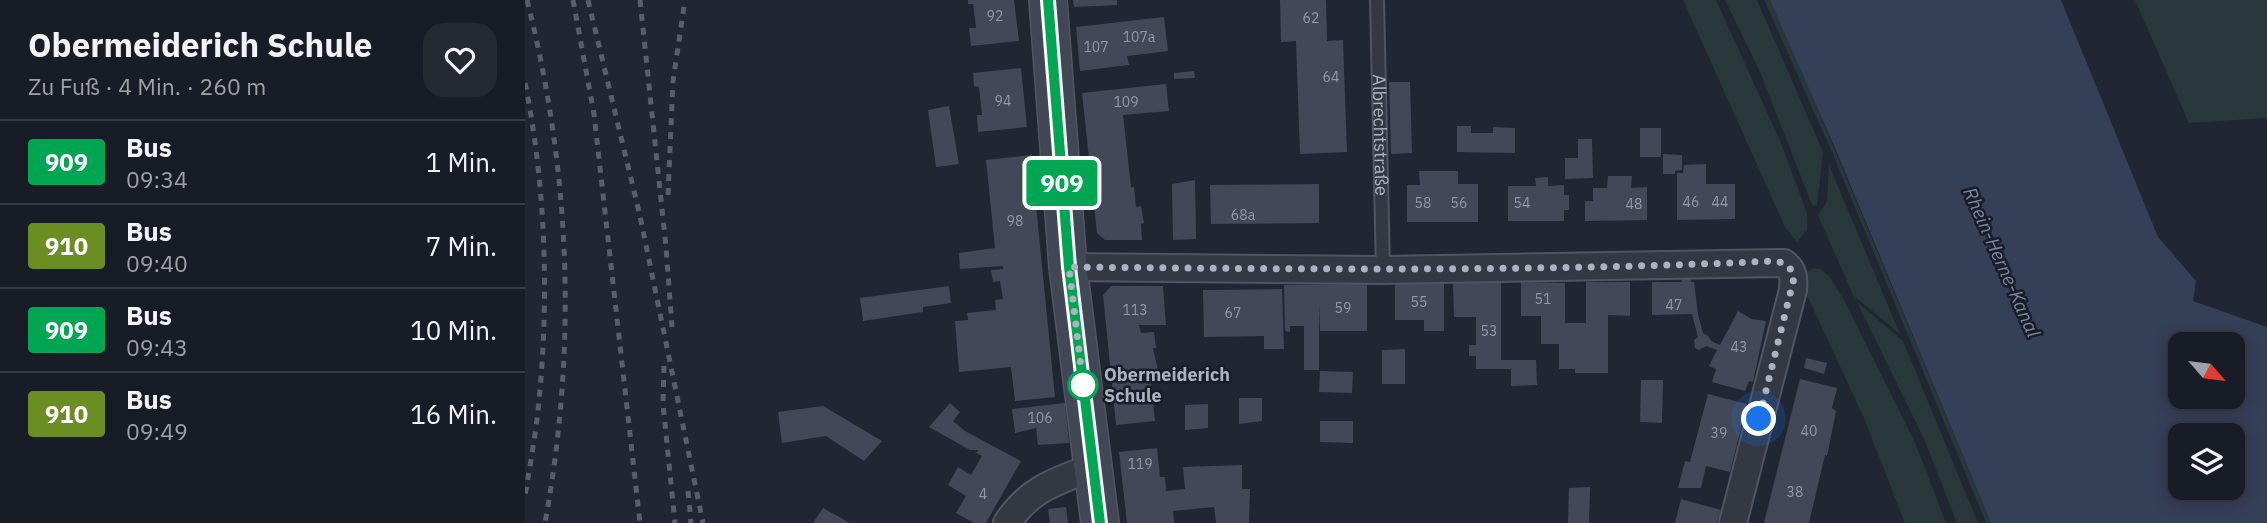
<!DOCTYPE html>
<html lang="de">
<meta charset="utf-8">
<style>
:root{--surface:#181c26;--page:#252932;--text:#f1f3f6;--muted:#9fa1a7;--line:#363a43}
body{margin:0;font-family:"IBM Plex Sans",sans-serif;background:var(--page);color:var(--text);height:100vh;display:flex;flex-direction:column;font-size:26px;white-space:nowrap}
*{box-sizing:border-box;margin:0}
p{font-size:23px;color:var(--muted)}
.icon{flex:none;width:38px;height:38px;fill:none;stroke:currentColor;stroke-width:2;stroke-linecap:round;stroke-linejoin:round}
.map{position:relative;flex:1;overflow:hidden}
.panel{display:flex;flex-direction:column;background:var(--surface);width:525px}
.panel>*{flex:none}
.badge{padding:0 14px;border-radius:5px;font-size:24px;line-height:46px}
.needle{width:46px;rotate:118deg}
.buttons{position:absolute;left:1643px;top:332px;display:grid;gap:14px}
.buttons a{display:grid;place-items:center;width:77px;height:77px;border-radius:14px;background:var(--surface);box-shadow:0 4px 18px #0003,0 0 0 2px var(--line);font-size:35px}
.you{position:absolute;width:35px;height:35px;margin:-18px;border:5px solid #fff;border-radius:50%;background:#1a73e8;box-shadow:0 0 0 10px #1a73e833}
.map>.badge{position:absolute;translate:-50% -50%;box-shadow:0 0 0 4px #fff}
.round{display:grid;place-items:center;flex:none;width:74px;height:74px;border-radius:21px;background:var(--page)}
.headline{display:flex;align-items:center;justify-content:space-between;height:119px;padding:0 28px}
h1{font-size:33px;font-weight:800;line-height:52px}
ul{padding:0;list-style:none}
li{display:flex;align-items:center;gap:21px;height:84px;padding:0 28px;border-top:2px solid var(--line)}
li div{flex:1}
li b{display:block;font-size:26px}
li em{font-style:normal}
li .badge{min-width:77px;font-weight:700;text-align:center}
main{display:flex;flex:1;min-height:0}
.map>svg:first-child{display:block}
</style>
<main>
<section class="panel">
<div class="headline"><div><h1>Obermeiderich Schule</h1><p>Zu Fuß · 4 Min. · 260 m</p></div><a class="round"><svg class="icon" aria-label="heart" viewBox="0 0 24 24"><path d="M12 20l-8-8c-3-5 5-10 8-4 3-6 11-1 8 4z"/></svg></a></div>
<ul>
<li><span class="badge" style="background:#00a651;color:#fff">909</span><div><b>Bus</b><p>09:34</p></div><em>1 Min.</em></li>
<li><span class="badge" style="background:#6b8e23;color:#fff">910</span><div><b>Bus</b><p>09:40</p></div><em>7 Min.</em></li>
<li><span class="badge" style="background:#00a651;color:#fff">909</span><div><b>Bus</b><p>09:43</p></div><em>10 Min.</em></li>
<li><span class="badge" style="background:#6b8e23;color:#fff">910</span><div><b>Bus</b><p>09:49</p></div><em>16 Min.</em></li>
</ul>
</section>
<div class="map">
<svg width="1742" height="523" viewBox="0 0 1742 523">
<rect width="100%" height="100%" fill="#202632"/>
<g fill="#283739">
<polygon points="1158,0 1191,0 1256,143 1282,213 1282,230 1272,242 1260,227"/>
<polygon points="1200,0 1232,0 1298,152 1292,206 1287,205 1235,72"/>
<polygon points="1239,0 1245,0 1270,55 1466,523 1461,523 1306,150"/>
<polygon points="1610,0 1742,0 1742,118 1664,123"/>
<polygon points="1304,165 1375,334 1328,295 1293,215 1302,201"/>
<polygon points="1288,268 1296,269 1304,276 1319,300 1391,445 1421,523 1380,523 1339,418 1279,289 1281,273"/>
<polygon points="1332,302 1378,341 1453,523 1432,523 1399,439"/>
</g>
<path fill="#363f58" fill-rule="evenodd" d="M1245,0H1536L1633,237L1671,281L1668,301L1742,327V523H1466L1310,148ZM1656,345H1708V397H1656ZM1656,436H1708V488H1656Z"/>
<g fill="#424857">
<polygon points="443,0 489,0 494,41 446,46 444,28 451,28 448,4 443,4"/>
<polygon points="548,0 592,0 592,5 549,7"/>
<polygon points="755,0 801,0 802,41 818,40 822,152 775,154 771,41 756,42"/>
<polygon points="639,17 643,51 602,56 604,65 555,71 551,27"/>
<polygon points="496,68 502,127 453,132 452,115 457,115 454,87 449,86 448,73"/>
<polygon points="669,71 670,78 649,79 649,73"/>
<polygon points="864,82 885,82 887,153 866,154"/>
<polygon points="641,84 644,111 598,115 606,187 609,187 611,207 616,206 619,223 616,224 617,240 580,240 572,233 557,93"/>
<polygon points="424,106 434,164 411,167 403,110"/>
<polygon points="932,126 946,126 946,133 968,133 968,127 990,128 990,153 932,152"/>
<rect x="1115" y="128" width="21" height="29"/>
<polygon points="1053,139 1067,139 1068,178 1040,179 1040,158 1053,158"/>
<polygon points="1138,154 1157,155 1157,170 1150,171 1150,174 1138,174"/>
<polygon points="506,155 530,397 490,401 486,367 434,372 430,321 443,320 442,313 471,310 470,300 478,299 475,281 468,282 466,270 478,269 478,266 435,269 434,253 470,248 461,160"/>
<polygon points="1181,164 1181,184 1210,184 1210,219 1152,220 1152,173 1158,173 1159,165"/>
<polygon points="894,171 933,171 933,184 953,184 953,222 882,222 882,185 895,185"/>
<polygon points="1083,176 1107,176 1106,188 1122,187 1122,220 1060,221 1060,201 1068,201 1068,188 1082,188"/>
<polygon points="1023,177 1023,186 1039,185 1039,195 1044,195 1044,210 1039,210 1039,221 983,221 983,186 1011,186 1010,178"/>
<polygon points="670,180 671,239 648,240 647,184"/>
<polygon points="794,184 794,223 686,224 685,185"/>
<polygon points="1155,275 1164,275 1166,282 1169,282 1173,314 1178,333 1183,336 1186,341 1195,345 1213,311 1226,319 1241,321 1228,382 1224,381 1220,391 1187,382 1191,369 1184,366 1192,350 1181,346 1174,350 1170,348 1169,340 1173,337 1167,314 1127,315 1127,282 1157,282"/>
<polygon points="996,282 1040,283 1040,323 1061,323 1061,282 1105,282 1105,316 1083,315 1083,373 1050,373 1050,369 1034,369 1034,344 1016,344 1016,316 996,316"/>
<polygon points="919,283 919,331 899,331 899,320 870,320 870,284"/>
<polygon points="928,283 976,283 976,360 1011,360 1012,385 986,386 986,369 951,369 951,356 944,356 944,345 951,345 951,317 929,317"/>
<polygon points="842,284 842,331 795,331 794,302 794,370 779,370 779,326 765,326 765,332 760,331 759,285"/>
<polygon points="424,286 426,303 398,307 398,312 338,321 335,298"/>
<polygon points="586,286 638,286 641,325 614,325 616,333 629,332 631,348 628,348 634,375 625,376 630,421 591,425 578,295"/>
<polygon points="757,289 759,349 739,349 739,336 679,337 678,290"/>
<polygon points="880,349 880,384 857,384 857,350"/>
<polygon points="1281,358 1302,363 1299,374 1279,368"/>
<polygon points="795,371 828,372 827,393 794,392"/>
<polygon points="1275,379 1312,388 1307,408 1311,411 1302,456 1300,455 1284,523 1239,523"/>
<polygon points="1116,380 1138,380 1137,423 1115,422"/>
<polygon points="1183,394 1222,404 1205,472 1181,466 1176,488 1153,488 1160,461 1165,462"/>
<polygon points="714,398 737,398 737,421 714,424"/>
<polygon points="425,403 435,412 428,421 440,431 496,461 461,523 449,523 431,513 441,496 423,485 433,467 446,475 457,456 451,453 454,450 445,450 404,427"/>
<polygon points="540,403 544,443 513,445 511,428 490,433 487,409"/>
<polygon points="683,404 683,428 660,430 660,405"/>
<polygon points="298,406 357,441 339,461 301,436 257,443 253,412"/>
<polygon points="795,421 828,421 828,443 795,442"/>
<polygon points="632,448 635,477 640,477 641,491 660,489 658,467 717,465 717,489 725,489 724,523 691,523 689,507 648,511 649,523 602,523 594,452"/>
<polygon points="1065,487 1064,523 1043,523 1044,488"/>
<polygon points="1156,499 1196,510 1192,523 1150,523"/>
<polygon points="541,507 543,523 525,523 523,509"/>
<polygon points="298,508 325,523 288,523"/>
</g>
<g fill="none" stroke-linecap="round" stroke-linejoin="round">
<g stroke="#515562" stroke-width="16">
<g id="lane">
<path id="s1" d="M852,0L858,270"/>
</g>
</g>
<g stroke="#515562" stroke-width="30">
<g id="street">
<path d="M543,267L858,270L1259,263C1269,271 1269,278 1268,290L1208,523"/>
<path d="M482,523C505,488 532,481 569,467"/>
</g>
</g>
<g stroke="#515562" stroke-width="40">
<polyline id="secondary" points="523,0 543,267 575,523"/>
</g>
<use href="#lane" stroke="#333843" stroke-width="12"/>
<use href="#street" stroke="#333843" stroke-width="26"/>
<use href="#secondary" stroke="#424756" stroke-width="37"/>
<g stroke="#595e6d" stroke-width="5" stroke-dasharray="7 7" stroke-linecap="butt">
<path d="M2,0C46,174 52,347 20,523"/>
<polyline points="48,0 69,114 115,523"/>
<polyline points="63,0 115,216 178,523"/>
<polyline points="115,0 141,247 147,327"/>
<path d="M0,83C21,186 24,297 14,401C11,433 5,465 0,496"/>
<polyline points="143,195 148,81 160,0"/>
<polyline points="139,366 138,404 150,523"/>
<polyline points="163,491 166,523"/>
</g>
</g>
<g fill="none" stroke-linecap="round" stroke-linejoin="round">
<g stroke="#fff" stroke-width="16">
<polyline id="line" points="523,0 544,267 575,523"/>
</g>
<use href="#line" stroke="#00a651" stroke-width="10"/>
<path stroke="#adb2c1" stroke-width="7" stroke-dasharray="0 12.6" d="M558,385L559,392L544,267C779,269 1014,272 1249,261C1261,263 1266,266 1269,278L1234,419"/>
</g>
<circle fill="#fff" stroke="#00a651" stroke-width="3.5" cx="558" cy="385" r="14"/>
<g text-anchor="middle" stroke-width="5" stroke-linejoin="round" paint-order="stroke">
<g font-size="14" fill="#9298a6">
<text x="470" y="21">92</text>
<text x="786" y="23">62</text>
<text x="614" y="42">107a</text>
<text x="571" y="52">107</text>
<text x="806" y="82">64</text>
<text x="478" y="106">94</text>
<text x="601" y="107">109</text>
<text x="1166" y="207">46</text>
<text x="1195" y="207">44</text>
<text x="898" y="208">58</text>
<text x="934" y="208">56</text>
<text x="997" y="208">54</text>
<text x="1109" y="209">48</text>
<text x="718" y="220">68a</text>
<text x="490" y="226">98</text>
<text x="1018" y="304">51</text>
<text x="894" y="307">55</text>
<text x="1149" y="310">47</text>
<text x="818" y="313">59</text>
<text x="610" y="315">113</text>
<text x="708" y="318">67</text>
<text x="964" y="336">53</text>
<text x="1214" y="352">43</text>
<text x="515" y="423">106</text>
<text x="1284" y="436">40</text>
<text x="1194" y="438">39</text>
<text x="615" y="469">119</text>
<text x="1270" y="497">38</text>
<text x="458" y="499">4</text>
</g>
<g font-size="18" fill="#adb2c1" stroke="#191d28">
<text dy="6" stroke="none"><textPath href="#s1" startOffset="135">Albrechtstraße</textPath></text>
</g>
<g font-size="18" font-weight="bold" fill="#adb2c1" stroke="#191d28" text-anchor="start">
<text x="579" y="381">Obermeiderich<tspan x="579" dy="21">Schule</tspan></text>
</g>
<g font-size="19" font-style="italic" fill="#7886a7" stroke="#191d28">
<text transform="translate(1477 262) rotate(66)" y="7">Rhein-Herne-Kanal</text>
</g>
</g>
</svg>
<div class="buttons">
<a><svg class="needle" viewBox="-14 -14 28 28"><path d="M0-13l5 13h-10z" fill="#e53935"/><path d="M0 13l5-13h-10z" fill="#9fa1a7"/></svg></a>
<a><svg class="icon" aria-label="layers" viewBox="0 0 24 24"><path d="M12 4l9 5-9 5-9-5zM3 14l9 5 9-5"/></svg></a>
</div>
<div class="you" style="left:1234px;top:419px"></div>
<b class="badge" style="left:537px;top:183px;background:#00a651;color:#fff">909</b>
</div>
</main>
